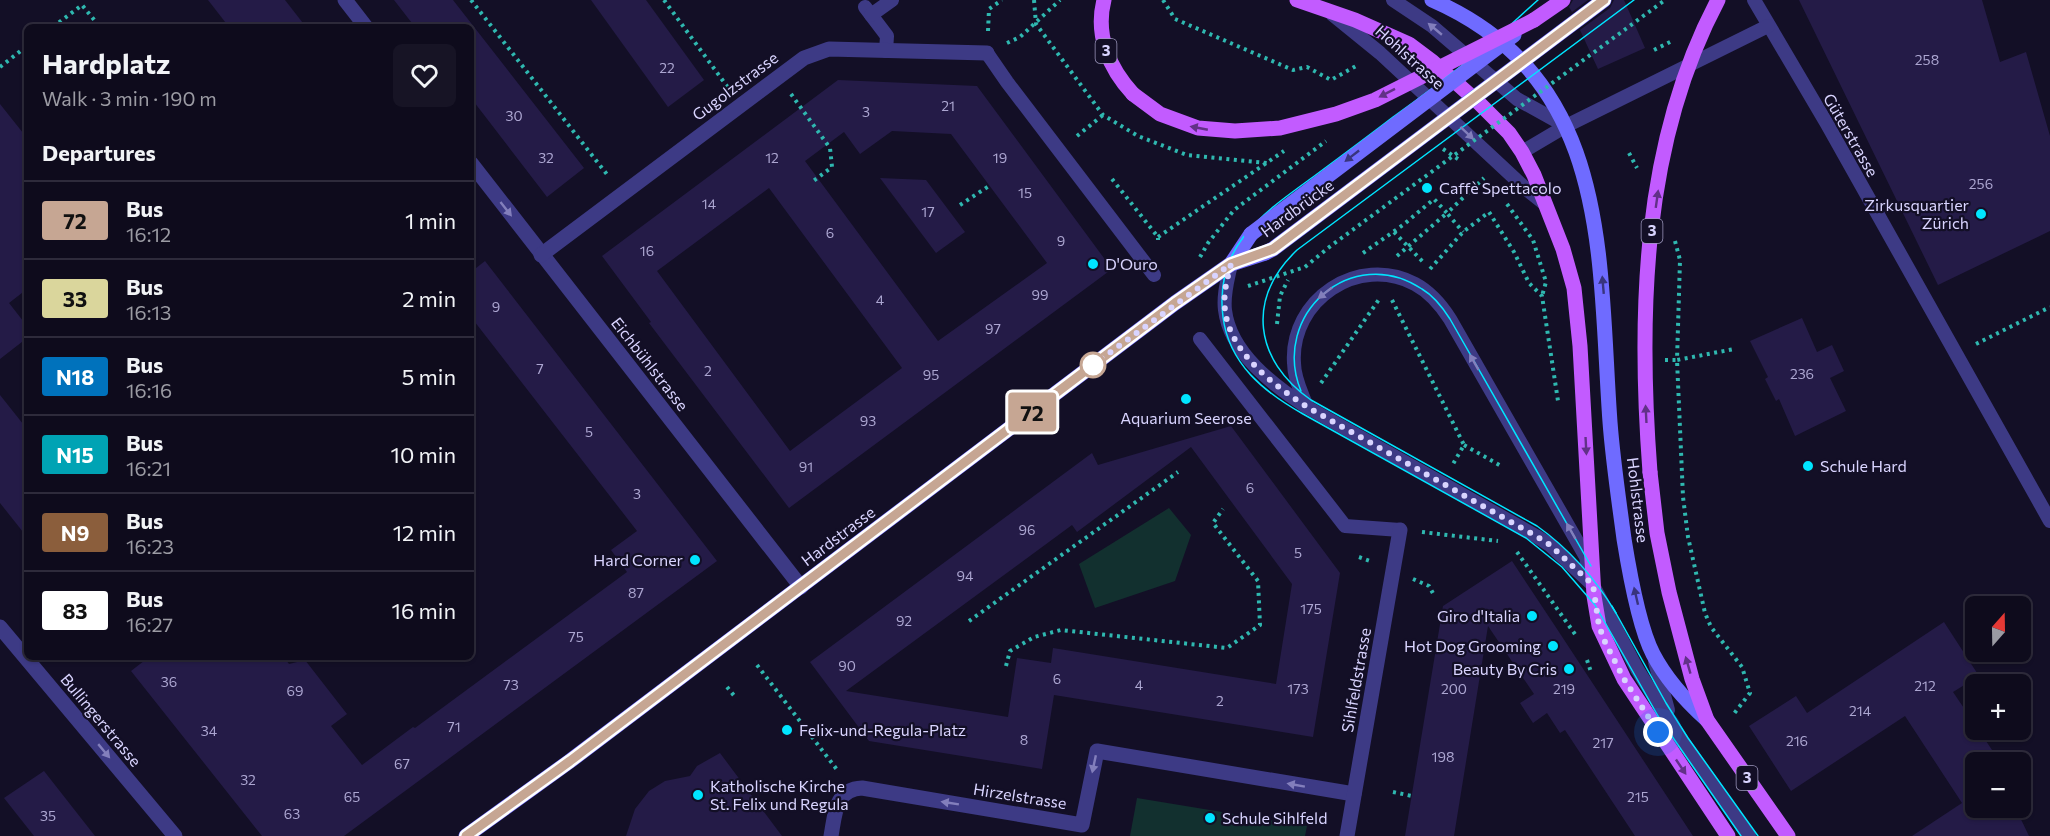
<!DOCTYPE html>
<meta charset="utf-8">
<style>
:root{--surface:#0e0b1c;--page:#171425;--text:#f1f3f6;--muted:#9b9ba3;--line:#2e2b3b}
body{margin:0;font-family:Commissioner,sans-serif;background:var(--page);color:var(--text);height:100vh;display:flex;flex-direction:column;font-size:22px;white-space:nowrap}
*{box-sizing:border-box;margin:0}
p{font-size:20px;color:var(--muted)}
.icon{flex:none;width:33px;height:33px;fill:none;stroke:currentColor;stroke-width:2;stroke-linecap:round;stroke-linejoin:round}
.map{position:relative;flex:1;overflow:hidden}
.sheet{position:absolute;left:24px;top:24px;width:450px;height:636px;display:flex;flex-direction:column;background:var(--surface);border-radius:9px;box-shadow:0 2px 4px #0004,0 0 0 2px var(--line)}
.sheet>*{flex:none}
.badge{padding:0 12px;border-radius:4px;font-size:21px;line-height:39px}
.needle{width:39px;rotate:20deg}
.controls{position:absolute;left:1965px;top:596px;display:grid;gap:12px}
.controls a{display:grid;place-items:center;width:66px;height:66px;border-radius:9px;background:var(--surface);box-shadow:0 2px 4px #0004,0 0 0 2px var(--line);font-size:30px}
.you{position:absolute;width:30px;height:30px;margin:-15px;border:4px solid #fff;border-radius:50%;background:#1a73e8;box-shadow:0 0 0 9px #1a73e833}
.map>.badge{position:absolute;translate:-50% -50%;box-shadow:0 0 0 3px #fff}
h2{padding:0 18px;font-size:22px;line-height:54px}
.round{display:grid;place-items:center;flex:none;width:63px;height:63px;border-radius:9px;background:var(--page)}
.summary{display:flex;align-items:center;justify-content:space-between;height:102px;padding:0 18px}
h1{font-size:28px;font-weight:700;line-height:45px}
ul{padding:0;list-style:none}
li{display:flex;align-items:center;gap:18px;height:78px;padding:0 18px;border-top:2px solid var(--line)}
li div{flex:1}
li b{display:block;font-size:22px}
li em{font-style:normal}
li .badge{min-width:66px;font-weight:700;text-align:center}
.map>svg:first-child{display:block}
</style>
<div class="map">
<svg width="2050" height="836" viewBox="0 0 2050 836">
<rect width="100%" height="100%" fill="#130f26"/>
<g fill="#12302f">
<polygon points="1169,508 1191,535 1175,581 1095,608 1079,564"/>
<polygon points="1137,798 1307,826 1305,836 1130,836"/>
</g>
<g fill="#241b47" fill-rule="evenodd">
<polygon points="208,0 285,0 306,27 229,27"/>
<polygon points="394,0 453,0 584,168 547,197 471,98 471,27 415,27"/>
<polygon points="591,0 646,0 704,80 668,107"/>
<polygon points="1573,0 1588,0 1572,12 1569,7"/>
<polygon points="1614,0 1624,0 1645,48 1598,69 1580,30 1610,8"/>
<polygon points="1799,0 1982,0 2000,62 2026,52 2050,136 2050,231 1938,285"/>
<path d="M838,80L977,86L1112,269L789,508L649,323L651,322L602,256ZM892,131L951,134L1047,263L938,341L805,161L844,132L860,154ZM769,188L902,368L790,451L657,271Z"/>
<polygon points="0,104 27,138 27,289 9,303 27,326 27,338 0,359"/>
<polygon points="880,178 926,180 965,232 936,253"/>
<polygon points="485,261 717,561 344,836 262,836 131,671 149,657 284,657 289,664 305,660 347,714 331,726 362,765 413,727 415,728 627,572 611,550 637,531 471,317 471,272"/>
<polygon points="1802,318 1817,352 1832,345 1844,371 1830,378 1846,411 1795,436 1779,399 1776,401 1765,379 1768,377 1750,341"/>
<polygon points="0,395 27,429 27,537 0,503"/>
<path d="M1231,426L1340,573L1313,737L1054,695L1042,769L869,741L810,662L1092,453L1098,465ZM1191,447L1292,584L1276,684L1053,648L1051,663L1017,658L1008,717L846,691L1072,525L1077,532Z"/>
<polygon points="1512,561 1557,629 1693,836 1635,836 1565,730 1560,733 1547,713 1533,723 1520,703 1534,694 1488,626 1454,836 1405,836 1443,606"/>
<polygon points="1944,622 1979,676 1953,692 1976,726 1976,729 1978,729 2000,762 1976,762 1976,807 2015,807 2029,836 1912,836 1962,803 1905,716 1791,791 1749,726 1796,696 1807,713"/>
<polygon points="720,753 782,836 626,836 635,809 649,791 665,781 690,776 697,766"/>
<polygon points="44,771 95,836 34,836 4,798"/>
</g>
<g fill="none" stroke-linecap="round" stroke-linejoin="round">
<g stroke="#2fb8b0" stroke-width="4" stroke-dasharray="3 4.5" stroke-linecap="butt">
<polyline points="471,0 609,177"/>
<polyline points="664,0 729,89"/>
<polyline points="1034,0 1036,24 1103,115 1138,136 1187,155 1267,163"/>
<polyline points="1163,0 1175,19 1293,70 1307,67 1331,80 1356,66"/>
<polyline points="53,27 82,5 100,27"/>
<polyline points="988,31 989,9 1002,0"/>
<polyline points="1007,43 1020,37 1060,0"/>
<polyline points="1654,50 1674,40"/>
<polyline points="0,67 27,46"/>
<polyline points="791,94 830,148 832,167 812,182"/>
<polyline points="1077,136 1103,115"/>
<polyline points="1443,149 1461,161"/>
<polyline points="1629,153 1637,168"/>
<polyline points="1112,179 1158,237 1158,240"/>
<polyline points="1507,204 1533,240 1546,282 1542,296"/>
<polyline points="960,205 989,186"/>
<polyline points="1394,232 1425,264"/>
<polyline points="1158,237 1284,151"/>
<polyline points="1675,241 1680,260 1677,360 1734,349"/>
<polyline points="1363,253 1403,225 1434,199 1447,213 1484,178"/>
<polyline points="1397,256 1447,213 1463,232"/>
<polyline points="1200,257 1208,243 1234,210 1326,141"/>
<polyline points="1430,269 1463,232 1489,212 1514,252 1529,283 1542,296 1558,401"/>
<polyline points="1248,286 1305,267"/>
<polyline points="1392,300 1464,445 1453,464"/>
<polyline points="1277,324 1280,296 1288,280"/>
<polyline points="1976,344 2050,307"/>
<polyline points="1665,360 1677,360 1683,497 1688,537 1705,613 1711,627 1742,667 1750,693 1733,715"/>
<polyline points="1321,383 1380,298"/>
<polyline points="1464,445 1503,467"/>
<polyline points="1422,532 1498,541"/>
<polyline points="1517,552 1577,637"/>
<polyline points="1359,557 1373,562"/>
<polyline points="1413,579 1429,586 1435,597"/>
<polyline points="969,621 1178,472"/>
<polyline points="75,659 77,657"/>
<polyline points="1587,660 1591,672"/>
<polyline points="757,665 838,771"/>
<polyline points="1006,666 1010,651 1034,637 1061,630 1227,648 1260,625 1258,581 1213,523 1223,509"/>
<polyline points="727,687 736,698"/>
<polyline points="1393,792 1412,796"/>
</g>
<g stroke="#3d3a85" stroke-width="14">
<polyline points="1393,0 1432,26 1517,99 1566,126"/>
<polyline points="1754,0 1827,124 2050,521"/>
<polyline points="865,7 887,36 886,51"/>
<polyline points="1332,14 1380,53 1526,189 1545,204"/>
<polyline points="871,15 892,0"/>
<polyline points="987,53 1007,82 1154,275"/>
<polyline points="1522,152 1566,126 1768,26"/>
<path d="M1231,264C1228,279 1223,294 1225,310C1230,353 1274,386 1307,407L1536,536L1550,545L1593,585"/>
<polyline points="1200,339 1345,526 1400,530"/>
<path d="M1307,407C1302,393 1294,379 1294,363C1290,300 1358,254 1415,284C1430,292 1441,305 1450,319L1586,557L1589,571"/>
<polyline points="1595,589 1637,669 1672,726 1749,836"/>
<polyline points="1655,662 1668,710"/>
</g>
<g stroke="#3d3a85" stroke-width="15">
<polyline points="345,0 366,27"/>
<polyline points="471,163 801,587"/>
<polyline points="541,255 804,58 829,49 987,53"/>
<polyline points="0,627 175,836"/>
<path d="M831,836C835,814 835,789 862,788L1082,825L1097,751L1354,794"/>
<polyline points="1347,836 1400,530"/>
</g>
<g stroke="#6f6bff" stroke-width="15">
<path d="M1432,0C1613,79 1598,257 1610,422C1613,462 1619,501 1624,539C1629,570 1639,627 1653,654C1666,679 1686,701 1707,720"/>
<polyline points="1231,264 1265,253"/>
<polyline points="466,836 570,761 1175,303 1231,264 1251,234"/>
</g>
<g stroke="#c25bff" stroke-width="15">
<path d="M1104,0C1095,35 1109,68 1133,94"/>
<polyline points="1297,0 1355,20 1409,44 1433,62 1480,104 1509,133 1522,152 1534,175 1563,249 1574,288 1580,346 1594,596 1599,626 1624,679 1728,836"/>
<polyline points="1534,20 1563,0"/>
<polyline points="1650,472 1657,533 1669,592 1692,679 1707,720 1788,836"/>
</g>
<g stroke="#00e5ff" stroke-width="1.5">
<path d="M1538,0C1520,16 1502,33 1484,48C1454,72 1424,95 1393,117C1367,137 1340,157 1313,177C1262,214 1214,246 1223,317C1229,364 1264,392 1303,414L1526,538L1562,567L1595,605L1658,716L1741,836"/>
<path d="M1301,391C1270,315 1352,242 1422,289C1434,296 1443,308 1450,319L1591,566"/>
<polyline points="1612,606 1666,703 1688,738 1758,836"/>
<path d="M1616,613C1595,578 1571,550 1537,526L1311,400C1254,360 1246,299 1297,250L1634,0"/>
</g>
<polyline stroke="#2fb8b0" stroke-width="4" stroke-dasharray="3 4.5" stroke-linecap="butt" points="1305,267 1328,248 1665,0"/>
<g stroke="#6f6bff" stroke-width="15">
<polyline points="1251,234 1514,35"/>
<polyline points="1265,253 1273,249 1604,0"/>
</g>
<g stroke="#c25bff" stroke-width="15">
<polyline points="1133,94 1160,114 1198,128 1235,131 1280,128 1336,114 1375,100 1534,20"/>
<path d="M1650,472C1638,315 1642,143 1718,0"/>
</g>
</g>
<defs><path id="oneway-solid" d="M-6-.8H1V-3.2L6.5 0L1 3.2V.8H-6Z" transform="scale(1.5)"/></defs>
<g fill="#837fbc">
<use href="#oneway-solid" transform="translate(1435 29) rotate(-140)"/>
<use href="#oneway-solid" transform="translate(1467 133) rotate(43)"/>
<use href="#oneway-solid" transform="translate(506 209) rotate(52)"/>
<use href="#oneway-solid" transform="translate(1325 293) rotate(142)"/>
<use href="#oneway-solid" transform="translate(1474 362) rotate(-120)"/>
<use href="#oneway-solid" transform="translate(1571 531) rotate(-120)"/>
<use href="#oneway-solid" transform="translate(104 751) rotate(50)"/>
<use href="#oneway-solid" transform="translate(1094 764) rotate(102)"/>
<use href="#oneway-solid" transform="translate(1296 785) rotate(-170)"/>
<use href="#oneway-solid" transform="translate(950 803) rotate(-171)"/>
</g>
<g fill="#623188">
<use href="#oneway-solid" transform="translate(1387 93) rotate(153)"/>
<use href="#oneway-solid" transform="translate(1199 128) rotate(-169)"/>
<use href="#oneway-solid" transform="translate(1657 199) rotate(-82)"/>
<use href="#oneway-solid" transform="translate(1646 414) rotate(-93)"/>
<use href="#oneway-solid" transform="translate(1586 446) rotate(87)"/>
<use href="#oneway-solid" transform="translate(1688 665) rotate(-106)"/>
<use href="#oneway-solid" transform="translate(1681 767) rotate(56)"/>
</g>
<g fill="#38347d">
<use href="#oneway-solid" transform="translate(1352 156) rotate(142)"/>
<use href="#oneway-solid" transform="translate(1603 285) rotate(-95)"/>
<use href="#oneway-solid" transform="translate(1636 596) rotate(-103)"/>
</g>
<g fill="none" stroke-linecap="round" stroke-linejoin="round">
<g stroke="#fff" stroke-width="14">
<polyline id="line" points="466,836 570,761 1175,303 1231,264 1273,249 1604,0"/>
</g>
<use href="#line" stroke="#c6a693" stroke-width="9"/>
<path stroke="#d9d4ff" stroke-width="6" stroke-dasharray="0 10.8" d="M1093,365L1231,264C1227,279 1223,294 1225,310C1230,353 1274,385 1307,407L1536,536L1550,545L1593,585L1599,626L1605,642L1624,679L1658,732"/>
</g>
<g fill="#00e5ff" stroke="#130f26" stroke-width="2">
<circle cx="1427" cy="188" r="6"/>
<circle cx="1981" cy="214" r="6"/>
<circle cx="1093" cy="264" r="6"/>
<circle cx="1186" cy="399" r="6"/>
<circle cx="1808" cy="466" r="6"/>
<circle cx="695" cy="560" r="6"/>
<circle cx="1532" cy="616" r="6"/>
<circle cx="1553" cy="646" r="6"/>
<circle cx="1569" cy="669" r="6"/>
<circle cx="787" cy="730" r="6"/>
<circle cx="698" cy="795" r="6"/>
<circle cx="1210" cy="818" r="6"/>
</g>
<circle fill="#fff" stroke="#c6a693" stroke-width="3" cx="1093" cy="365" r="12"/>
<g text-anchor="middle" stroke-width="4.5" stroke-linejoin="round" paint-order="stroke">
<g font-size="14" fill="#aca6d1">
<text x="1927" y="65">258</text>
<text x="667" y="73">22</text>
<text x="948" y="111">21</text>
<text x="866" y="117">3</text>
<text x="514" y="121">30</text>
<text x="546" y="163">32</text>
<text x="772" y="163">12</text>
<text x="1000" y="163">19</text>
<text x="1981" y="189">256</text>
<text x="1025" y="198">15</text>
<text x="709" y="209">14</text>
<text x="928" y="217">17</text>
<text x="830" y="238">6</text>
<text x="1061" y="246">9</text>
<text x="647" y="256">16</text>
<text x="1040" y="300">99</text>
<text x="880" y="305">4</text>
<text x="496" y="312">9</text>
<text x="993" y="334">97</text>
<text x="540" y="374">7</text>
<text x="708" y="376">2</text>
<text x="1802" y="379">236</text>
<text x="931" y="380">95</text>
<text x="868" y="426">93</text>
<text x="589" y="437">5</text>
<text x="806" y="472">91</text>
<text x="1250" y="493">6</text>
<text x="637" y="499">3</text>
<text x="1027" y="535">96</text>
<text x="1298" y="558">5</text>
<text x="965" y="581">94</text>
<text x="636" y="598">87</text>
<text x="1311" y="614">175</text>
<text x="904" y="626">92</text>
<text x="576" y="642">75</text>
<text x="847" y="671">90</text>
<text x="1057" y="684">6</text>
<text x="169" y="687">36</text>
<text x="511" y="690">73</text>
<text x="1139" y="690">4</text>
<text x="1925" y="691">212</text>
<text x="1298" y="694">173</text>
<text x="1454" y="694">200</text>
<text x="1564" y="694">219</text>
<text x="295" y="696">69</text>
<text x="1220" y="706">2</text>
<text x="1860" y="716">214</text>
<text x="454" y="732">71</text>
<text x="209" y="736">34</text>
<text x="1024" y="745">8</text>
<text x="1797" y="746">216</text>
<text x="1603" y="748">217</text>
<text x="1443" y="762">198</text>
<text x="402" y="769">67</text>
<text x="248" y="785">32</text>
<text x="352" y="802">65</text>
<text x="1638" y="802">215</text>
<text x="292" y="819">63</text>
<text x="48" y="821">35</text>
</g>
<g fill="#130f26" stroke="#9e99be" stroke-width="1.5">
<rect x="1095.5" y="39" width="21" height="24" rx="4.5"/>
<rect x="1641.5" y="219" width="21" height="24" rx="4.5"/>
<rect x="1736.5" y="766" width="21" height="24" rx="4.5"/>
</g>
<g font-size="15" font-weight="bold" fill="#d9d4ff">
<text x="1106" y="56">3</text>
<text x="1652" y="236">3</text>
<text x="1747" y="783">3</text>
</g>
<g font-size="16" fill="#d9d4ff" stroke="#130f26">
<text transform="translate(1410 57) rotate(42)" y="6">Hohlstrasse</text>
<text transform="translate(735 86) rotate(-37)" y="6">Gugolzstrasse</text>
<text transform="translate(1851 135) rotate(60)" y="6">Güterstrasse</text>
<text transform="translate(1297 208) rotate(-36)" y="6">Hardbrücke</text>
<text transform="translate(650 364) rotate(52)" y="6">Eichbühlstrasse</text>
<text transform="translate(1638 500) rotate(83)" y="6">Hohlstrasse</text>
<text transform="translate(838 536) rotate(-37)" y="6">Hardstrasse</text>
<text transform="translate(1356 680) rotate(-80)" y="6">Sihlfeldstrasse</text>
<text transform="translate(101 720) rotate(50)" y="6">Bullingerstrasse</text>
<text transform="translate(1020 796) rotate(9)" y="6">Hirzelstrasse</text>
</g>
<g font-size="16" fill="#d9d4ff" stroke="#130f26" text-anchor="start">
<text x="1439" y="194">Caffè Spettacolo</text>
<text x="1969" y="211" text-anchor="end">Zirkusquartier<tspan x="1969" dy="18">Zürich</tspan></text>
<text x="1105" y="270">D'Ouro</text>
<text x="1186" y="424" text-anchor="middle">Aquarium Seerose</text>
<text x="1820" y="472">Schule Hard</text>
<text x="683" y="566" text-anchor="end">Hard Corner</text>
<text x="1520" y="622" text-anchor="end">Giro d'Italia</text>
<text x="1541" y="652" text-anchor="end">Hot Dog Grooming</text>
<text x="1557" y="675" text-anchor="end">Beauty By Cris</text>
<text x="799" y="736">Felix-und-Regula-Platz</text>
<text x="710" y="792">Katholische Kirche<tspan x="710" dy="18">St. Felix und Regula</tspan></text>
<text x="1222" y="824">Schule Sihlfeld</text>
</g>
</g>
</svg>
<div class="controls">
<a><svg class="needle" viewBox="-14 -14 28 28"><path d="M0-13l5 13h-10z" fill="#e53935"/><path d="M0 13l5-13h-10z" fill="#9b9ba3"/></svg></a>
<a>+</a>
<a>−</a>
</div>
<div class="you" style="left:1658px;top:732px"></div>
<b class="badge" style="left:1032px;top:412px;background:#c6a693;color:#111">72</b>
<section class="sheet">
<div class="summary"><div><h1>Hardplatz</h1><p>Walk · 3 min · 190 m</p></div><a class="round"><svg class="icon" aria-label="heart" viewBox="0 0 24 24"><path d="M12 20l-8-8c-3-5 5-10 8-4 3-6 11-1 8 4z"/></svg></a></div>
<h2>Departures</h2>
<ul>
<li><span class="badge" style="background:#c6a693;color:#111">72</span><div><b>Bus</b><p>16:12</p></div><em>1 min</em></li>
<li><span class="badge" style="background:#dad69c;color:#111">33</span><div><b>Bus</b><p>16:13</p></div><em>2 min</em></li>
<li><span class="badge" style="background:#0072bc;color:#fff">N18</span><div><b>Bus</b><p>16:16</p></div><em>5 min</em></li>
<li><span class="badge" style="background:#00a3b4;color:#fff">N15</span><div><b>Bus</b><p>16:21</p></div><em>10 min</em></li>
<li><span class="badge" style="background:#8b5e3c;color:#fff">N9</span><div><b>Bus</b><p>16:23</p></div><em>12 min</em></li>
<li><span class="badge" style="background:#fff;color:#111">83</span><div><b>Bus</b><p>16:27</p></div><em>16 min</em></li>
</ul>
</section>
</div>
